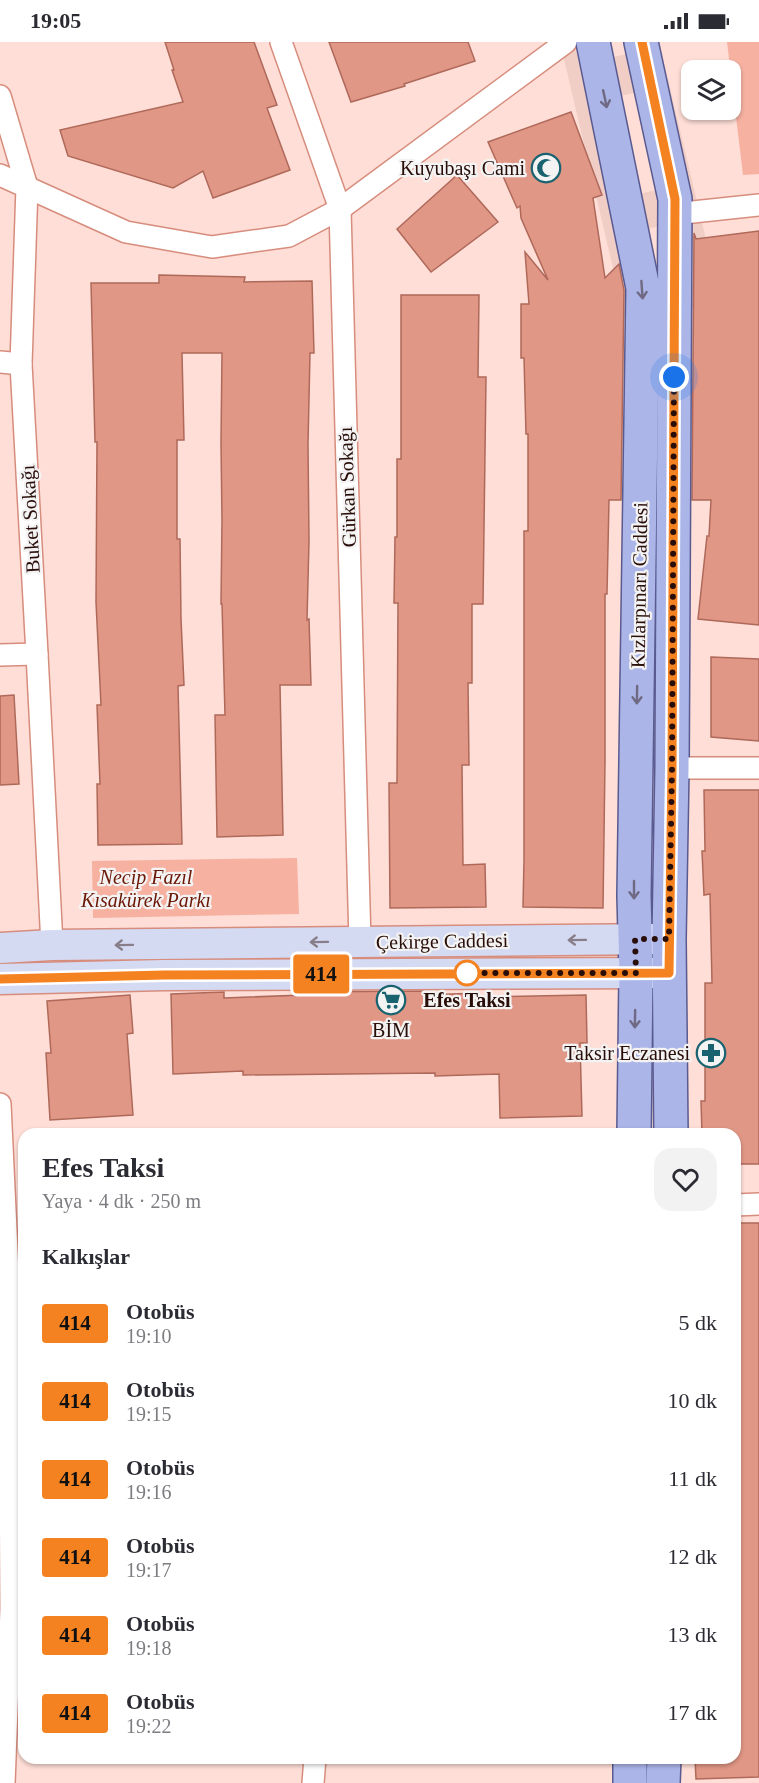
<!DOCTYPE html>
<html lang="tr">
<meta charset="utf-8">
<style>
:root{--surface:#fff;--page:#f2f2f3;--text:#2b2b33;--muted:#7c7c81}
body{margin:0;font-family:Georgia,serif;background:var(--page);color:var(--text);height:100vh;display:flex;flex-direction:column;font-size:22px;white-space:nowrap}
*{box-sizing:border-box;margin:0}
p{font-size:20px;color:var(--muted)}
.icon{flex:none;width:33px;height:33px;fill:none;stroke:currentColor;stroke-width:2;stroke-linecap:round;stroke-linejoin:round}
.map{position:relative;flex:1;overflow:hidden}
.details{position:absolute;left:18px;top:1086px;width:723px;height:636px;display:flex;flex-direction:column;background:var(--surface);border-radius:18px;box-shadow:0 2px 4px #0004}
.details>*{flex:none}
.badge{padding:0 12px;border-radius:4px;font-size:21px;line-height:39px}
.fabs{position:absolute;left:681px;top:18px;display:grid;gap:12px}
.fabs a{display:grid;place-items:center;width:60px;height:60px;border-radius:12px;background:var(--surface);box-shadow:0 2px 4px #0004;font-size:30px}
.you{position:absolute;width:30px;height:30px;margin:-15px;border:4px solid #fff;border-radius:50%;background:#1a73e8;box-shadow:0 0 0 9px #1a73e833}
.map>.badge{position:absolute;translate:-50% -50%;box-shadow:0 0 0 3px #fff}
h2{padding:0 24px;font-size:22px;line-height:54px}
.round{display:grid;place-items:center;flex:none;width:63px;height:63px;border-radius:18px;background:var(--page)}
.head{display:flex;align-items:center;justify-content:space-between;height:102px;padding:0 24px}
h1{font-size:28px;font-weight:800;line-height:45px}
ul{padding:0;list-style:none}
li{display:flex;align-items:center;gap:18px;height:78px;padding:0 24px}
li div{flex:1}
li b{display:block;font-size:22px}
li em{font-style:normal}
li .badge{min-width:66px;font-weight:700;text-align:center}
.status{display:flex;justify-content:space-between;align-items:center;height:42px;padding:0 30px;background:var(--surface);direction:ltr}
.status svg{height:16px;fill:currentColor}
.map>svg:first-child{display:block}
</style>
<div class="status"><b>19:05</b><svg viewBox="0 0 49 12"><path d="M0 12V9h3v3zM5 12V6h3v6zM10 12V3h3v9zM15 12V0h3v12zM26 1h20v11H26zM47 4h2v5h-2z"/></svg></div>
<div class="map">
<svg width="759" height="1741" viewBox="0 0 759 1741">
<rect width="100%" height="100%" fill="#feded6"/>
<path fill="#f0cdc5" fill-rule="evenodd" d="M560,0H574L583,37L607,32L605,17L627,12L645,0H659L730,298L708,262L641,278L635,320ZM656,46L679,143L611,158L589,61ZM684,166L702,239L635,254L642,188L665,183Z"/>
<g fill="#f6b1a1">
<polygon points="727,0 759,0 759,132 743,133"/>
<polygon points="297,816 299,872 93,876 92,819"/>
</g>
<g fill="#e19786" stroke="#af695a" stroke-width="1.5">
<polygon points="165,0 254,0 277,63 267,66 290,128 213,156 203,129 173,146 68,114 60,88 183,60 172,28 174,28"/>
<polygon points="329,0 468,0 475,19 404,42 405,44 351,60"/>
<polygon points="571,70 602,153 593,156 605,236 619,222 624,248 621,458 609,458 607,552 605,552 605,719 603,866 523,865 524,818 524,489 528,489 528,392 526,392 524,316 521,316 521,262 529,262 525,210 548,238 521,176 520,164 517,166 488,100"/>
<polygon points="457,133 498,180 431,230 397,187"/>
<polygon points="759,189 759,583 698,577 707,494 709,494 711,458 692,458 694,191 696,197"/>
<polygon points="159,233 245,235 244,240 312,239 314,311 310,311 308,402 309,499 307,578 309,577 311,643 280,643 283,793 217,795 215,673 225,673 222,562 221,562 222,478 221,401 222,311 182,311 184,398 177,398 177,497 180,497 181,577 184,643 178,644 182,802 98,803 97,742 100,742 97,663 101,663 96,560 97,400 95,400 91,241 159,241"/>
<polygon points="401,253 479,253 478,335 486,335 483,562 472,562 472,641 468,641 469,723 462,723 463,823 485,822 486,865 390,866 389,741 397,741 398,561 394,561 395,495 397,495 397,417 401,417"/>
<polygon points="711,615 759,617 759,699 711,695"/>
<polygon points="14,653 19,742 0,743 0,654"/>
<polygon points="704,748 759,748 759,1122 735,1122 735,1092 702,1092 701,1059 705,1059 705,941 712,941 710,852 704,853 702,809 705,809"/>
<polygon points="423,949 423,953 479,951 479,955 586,953 587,1001 580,1001 582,1074 500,1076 499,1032 435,1034 435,1031 243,1033 243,1029 173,1032 171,952 224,950 224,956 304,953 304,950"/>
<polygon points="130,953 133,991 127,992 133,1073 50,1078 46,1011 51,1011 47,959"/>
<polygon points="735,1181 759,1181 759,1735 696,1737 695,1716 735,1716"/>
</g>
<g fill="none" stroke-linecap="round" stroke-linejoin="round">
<g stroke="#d78d7d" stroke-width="24">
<g id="street">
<polyline points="281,0 340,167 360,900"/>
<polyline points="0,54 27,145 21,322 37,612 52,903"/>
<polyline points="0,133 126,190 212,205 289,194 340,167 566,0"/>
<polyline points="674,172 759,163"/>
<polyline points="0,320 21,322"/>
<polyline points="0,613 37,612"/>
<polyline points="672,726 759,726"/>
<polyline points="0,1062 9,1252 11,1567 4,1741"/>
<polyline points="735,1163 759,1162"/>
<polyline points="313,1741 315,1716"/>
</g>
</g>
<g stroke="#d78d7d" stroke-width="33">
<g id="secondary">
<polyline points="0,906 52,903 660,897"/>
<polyline points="0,937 164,933 660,931"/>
</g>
</g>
<g stroke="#595a8f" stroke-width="36">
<g id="primary">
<polyline points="593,0 643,246 634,854 636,931 634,1092"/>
<polyline points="641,0 675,157 672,726 669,897 671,1092"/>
<polyline points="630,1741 630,1716"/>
<polyline points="663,1741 664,1716"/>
</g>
</g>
<use href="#street" stroke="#fff" stroke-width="21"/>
<use href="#secondary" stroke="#d5daf3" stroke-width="30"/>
<use href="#primary" stroke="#abb5e8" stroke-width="33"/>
</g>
<defs><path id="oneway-shaft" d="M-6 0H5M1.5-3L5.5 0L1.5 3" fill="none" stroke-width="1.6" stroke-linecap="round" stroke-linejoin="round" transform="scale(1.5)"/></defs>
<g stroke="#706983">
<use href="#oneway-shaft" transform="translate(605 57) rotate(78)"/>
<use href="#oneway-shaft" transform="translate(642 248) rotate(86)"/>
<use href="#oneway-shaft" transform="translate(637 653) rotate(91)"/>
<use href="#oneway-shaft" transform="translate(634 848) rotate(90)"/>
<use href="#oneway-shaft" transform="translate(635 977) rotate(91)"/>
</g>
<g stroke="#877e89">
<use href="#oneway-shaft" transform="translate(577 898) rotate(179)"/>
<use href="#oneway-shaft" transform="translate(319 900) rotate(179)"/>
<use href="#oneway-shaft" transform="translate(124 903) rotate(179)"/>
</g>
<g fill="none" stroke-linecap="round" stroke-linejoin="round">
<g stroke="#fff" stroke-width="14">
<polyline id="line" points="0,937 164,933 669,931 672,726 675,157 642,0"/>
</g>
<use href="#line" stroke="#f58220" stroke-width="9"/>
<polyline stroke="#280d08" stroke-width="6" stroke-dasharray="0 10.8" points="467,931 465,931 636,931 635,897 669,897 672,726 674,335"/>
</g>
<defs>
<g id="mosque-ring" transform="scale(1.5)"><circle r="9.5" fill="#f3f3f3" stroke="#196370" stroke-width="1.5"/><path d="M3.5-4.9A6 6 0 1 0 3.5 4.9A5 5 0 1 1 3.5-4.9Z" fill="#196370"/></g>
<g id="supermarket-ring" transform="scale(1.5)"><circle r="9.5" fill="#f3f3f3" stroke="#196370" stroke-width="1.5"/><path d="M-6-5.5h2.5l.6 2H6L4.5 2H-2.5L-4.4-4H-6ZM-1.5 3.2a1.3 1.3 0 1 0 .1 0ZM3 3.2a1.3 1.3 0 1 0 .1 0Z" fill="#196370"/></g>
<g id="pharmacy-ring" transform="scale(1.5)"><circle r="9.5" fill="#f3f3f3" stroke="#196370" stroke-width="1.5"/><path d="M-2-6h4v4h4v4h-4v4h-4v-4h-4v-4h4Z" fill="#196370"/></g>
</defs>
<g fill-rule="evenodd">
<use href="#mosque-ring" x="546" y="126"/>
<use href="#supermarket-ring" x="391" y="958"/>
<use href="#pharmacy-ring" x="711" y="1011"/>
</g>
<circle fill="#fff" stroke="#f58220" stroke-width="3" cx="467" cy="931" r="12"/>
<g text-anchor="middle" stroke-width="4.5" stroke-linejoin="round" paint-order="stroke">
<g font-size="20" fill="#280d08" stroke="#f3f3f3" text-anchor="end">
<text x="525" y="133">Kuyubaşı Cami</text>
<text x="391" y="995" text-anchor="middle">BİM</text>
<text x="690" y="1018">Taksir Eczanesi</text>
</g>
<g font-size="20" fill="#280d08" stroke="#f3f3f3">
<text transform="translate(347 445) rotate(-92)" y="7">Gürkan Sokağı</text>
<text transform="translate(30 477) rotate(-93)" y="7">Buket Sokağı</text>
<text transform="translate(639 543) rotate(-89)" y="7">Kızlarpınarı Caddesi</text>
<text transform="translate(442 899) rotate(-1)" y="7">Çekirge Caddesi</text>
</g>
<g font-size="20" font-style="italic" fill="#6c1806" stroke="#f3f3f3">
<text x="146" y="842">Necip Fazıl<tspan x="146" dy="23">Kısakürek Parkı</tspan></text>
</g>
<g font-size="20" font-weight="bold" fill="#280d08" stroke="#f3f3f3">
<text x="467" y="965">Efes Taksi</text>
</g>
</g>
</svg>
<div class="fabs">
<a><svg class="icon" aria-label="layers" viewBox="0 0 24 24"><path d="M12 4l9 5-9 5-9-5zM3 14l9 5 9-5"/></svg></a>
</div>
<div class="you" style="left:674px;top:335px"></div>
<b class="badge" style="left:321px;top:932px;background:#f58220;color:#111">414</b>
<section class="details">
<div class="head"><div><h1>Efes Taksi</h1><p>Yaya · 4 dk · 250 m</p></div><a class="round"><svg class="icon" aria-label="heart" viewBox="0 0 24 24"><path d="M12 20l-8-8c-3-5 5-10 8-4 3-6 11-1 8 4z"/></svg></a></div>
<h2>Kalkışlar</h2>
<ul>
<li><span class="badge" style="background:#f58220;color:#111">414</span><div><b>Otobüs</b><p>19:10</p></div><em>5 dk</em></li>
<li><span class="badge" style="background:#f58220;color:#111">414</span><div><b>Otobüs</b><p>19:15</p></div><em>10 dk</em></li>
<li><span class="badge" style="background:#f58220;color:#111">414</span><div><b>Otobüs</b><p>19:16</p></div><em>11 dk</em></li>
<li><span class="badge" style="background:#f58220;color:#111">414</span><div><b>Otobüs</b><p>19:17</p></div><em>12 dk</em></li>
<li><span class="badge" style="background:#f58220;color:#111">414</span><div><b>Otobüs</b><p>19:18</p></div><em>13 dk</em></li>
<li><span class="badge" style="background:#f58220;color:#111">414</span><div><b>Otobüs</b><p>19:22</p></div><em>17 dk</em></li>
</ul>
</section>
</div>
